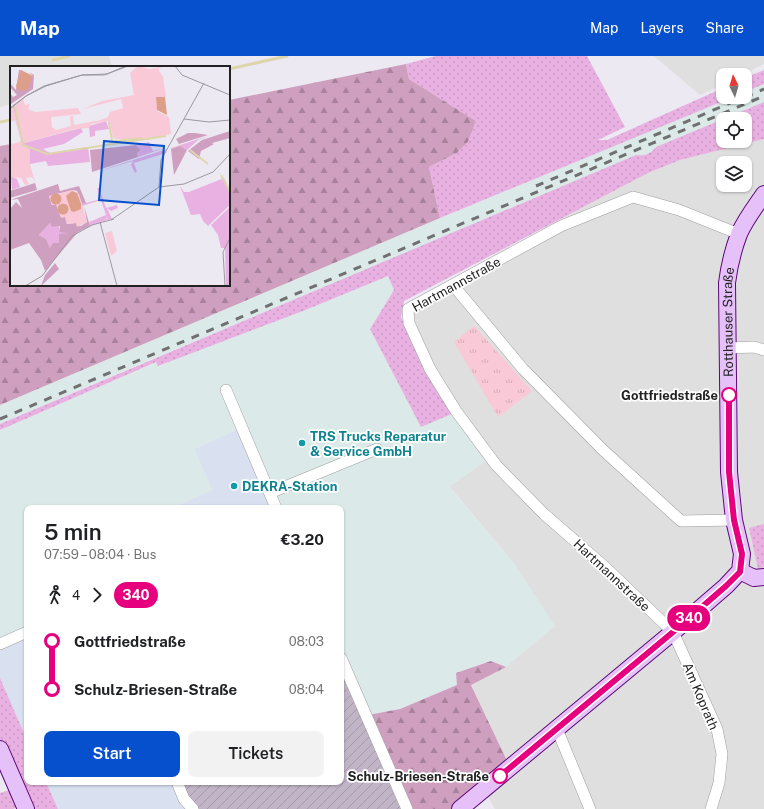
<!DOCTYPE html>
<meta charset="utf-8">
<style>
:root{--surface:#fff;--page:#f2f2f2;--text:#202124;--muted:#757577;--accent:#0650cd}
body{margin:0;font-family:"Public Sans",sans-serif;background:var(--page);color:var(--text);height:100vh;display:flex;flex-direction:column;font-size:15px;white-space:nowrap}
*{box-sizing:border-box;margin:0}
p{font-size:13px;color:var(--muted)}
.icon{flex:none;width:22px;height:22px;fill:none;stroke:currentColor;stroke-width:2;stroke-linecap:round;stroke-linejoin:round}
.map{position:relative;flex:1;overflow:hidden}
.drawer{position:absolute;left:24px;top:449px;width:320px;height:280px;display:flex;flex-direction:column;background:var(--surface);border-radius:8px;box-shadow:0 1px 3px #0004}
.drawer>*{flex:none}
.badge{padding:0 8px;border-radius:13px;font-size:14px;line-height:26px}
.needle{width:26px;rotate:355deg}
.controls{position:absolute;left:716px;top:12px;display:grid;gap:8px}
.controls a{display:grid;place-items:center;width:36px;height:36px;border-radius:8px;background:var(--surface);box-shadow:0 1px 3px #0004;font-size:20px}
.map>.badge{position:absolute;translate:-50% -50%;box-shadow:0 0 0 2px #fff}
.legs{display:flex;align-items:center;gap:6px;height:44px;padding:0 20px;font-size:13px}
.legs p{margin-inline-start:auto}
.headline{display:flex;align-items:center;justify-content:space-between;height:68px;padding:0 20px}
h1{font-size:22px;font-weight:600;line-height:30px}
.action{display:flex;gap:8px;margin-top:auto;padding:8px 20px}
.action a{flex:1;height:46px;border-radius:8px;background:var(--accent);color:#fff;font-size:16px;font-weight:600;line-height:46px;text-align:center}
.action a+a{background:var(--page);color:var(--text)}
ul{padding:0 20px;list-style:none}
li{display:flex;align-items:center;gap:14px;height:48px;font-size:15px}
li i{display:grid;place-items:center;width:6px;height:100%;margin:0 5px;background:currentColor}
li i::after{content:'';width:10px;height:10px;margin:-5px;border:3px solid;border-radius:50%;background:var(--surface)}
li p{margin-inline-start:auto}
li:first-child i{background:linear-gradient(#0000 50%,currentColor 0)}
li:last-child i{background:linear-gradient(currentColor 50%,#0000 0)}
header{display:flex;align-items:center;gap:24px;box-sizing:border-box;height:56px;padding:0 20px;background:var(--accent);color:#fff}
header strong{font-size:19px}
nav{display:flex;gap:22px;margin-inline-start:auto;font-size:14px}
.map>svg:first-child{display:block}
</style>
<header>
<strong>Map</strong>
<nav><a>Map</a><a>Layers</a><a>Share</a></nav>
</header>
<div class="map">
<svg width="764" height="753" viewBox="0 0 764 753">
<defs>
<pattern id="construction-furrows" width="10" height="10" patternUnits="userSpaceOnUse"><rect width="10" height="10" fill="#c0b4c6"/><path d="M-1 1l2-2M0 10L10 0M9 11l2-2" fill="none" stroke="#a59aaa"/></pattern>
<pattern id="grass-dots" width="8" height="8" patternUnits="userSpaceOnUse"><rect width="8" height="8" fill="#e9b1e1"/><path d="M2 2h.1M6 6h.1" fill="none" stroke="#c898c1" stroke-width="1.8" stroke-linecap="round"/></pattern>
<pattern id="forest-firs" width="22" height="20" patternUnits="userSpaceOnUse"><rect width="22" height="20" fill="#cf9fbf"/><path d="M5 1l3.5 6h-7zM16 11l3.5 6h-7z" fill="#a8819b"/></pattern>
<pattern id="park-tufts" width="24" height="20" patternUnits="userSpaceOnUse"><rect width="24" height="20" fill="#f9c9d7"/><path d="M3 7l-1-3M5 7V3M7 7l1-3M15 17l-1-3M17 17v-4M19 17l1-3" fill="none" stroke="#d5acb8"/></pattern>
</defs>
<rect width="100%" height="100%" fill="#ece9f2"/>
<g fill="#dfdfe0" fill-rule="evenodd">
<polygon points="0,0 109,0 112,11 11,11 11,48 0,51"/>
<polygon points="654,0 764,0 764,8 742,19 723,19 723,28 700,39"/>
<path d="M764,83V753H495L485,735L511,713L471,628L506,611L513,506L449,430L489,403L431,312L409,253L454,230L555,166L648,117L680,104ZM723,107H745V129H723Z"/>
</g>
<g fill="#d9e1f1">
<polygon points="240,372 274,452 172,452 212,434 194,393"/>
<polygon points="27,579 27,684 0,622 0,590"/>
<polygon points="46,726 176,726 191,753 58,753"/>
</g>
<g fill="#dbeae8">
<polygon points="764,28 764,46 656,91 651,97 154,302 0,368 0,349 440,162 733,41 745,41 745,36"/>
<polygon points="388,220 394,234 370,273 454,357 489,403 449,431 513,506 555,570 506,611 491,605 456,617 457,629 400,653 368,659 341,596 341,452 279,452 273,439 376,395 380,388 271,435 243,371 194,393 212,434 172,452 27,452 27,574 0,586 0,374 156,306 158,310 303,255"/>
</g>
<polygon fill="url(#construction-furrows)" points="341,608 405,753 194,753 178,726 341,726"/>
<g fill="url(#grass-dots)" fill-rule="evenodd">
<polygon points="436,0 587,0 625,71 598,84 607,84 723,32 723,41 733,41 440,162 429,111 457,97 468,86 476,65 409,23 406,8"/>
<polygon points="764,14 764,28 745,36 745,22"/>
<path d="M764,46V83L680,104L648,117L404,245L401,261L419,296L454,357L421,371L370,273L394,234L388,220L303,255L158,310L156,306L0,374V368L636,99C646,100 650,98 656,91ZM723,63H745V85H723Z"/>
<polygon points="764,468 764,511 758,513 749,472"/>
<polygon points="0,622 27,684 27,726 46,726 58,753 28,753 0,688"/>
<polygon points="12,733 19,751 13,753 0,753 0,737"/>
</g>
<g fill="url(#forest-firs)">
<polygon points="406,8 409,23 476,65 468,86 457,97 429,111 440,162 0,349 0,90 11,88 11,229 229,229 229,44"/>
<polygon points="491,605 506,611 471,629 509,709 456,753 409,753 368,659 400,653 457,629 456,617"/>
</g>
<polygon fill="url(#park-tufts)" points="474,270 532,335 498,361 454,286"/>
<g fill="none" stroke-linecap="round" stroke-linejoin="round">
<g stroke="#ddd6ab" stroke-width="3">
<polyline points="53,4 69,0"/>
<polyline points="229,13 287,0"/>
<polyline points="0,66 11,64"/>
</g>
<g stroke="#9f9f9f" stroke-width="12">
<g id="street">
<polyline points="453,229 523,313 603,394 681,465 734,464"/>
<polyline points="728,292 754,291 764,294"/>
<polyline points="226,334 276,452"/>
<polyline points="270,437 377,393"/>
<polyline points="0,588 27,576"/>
<polyline points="341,602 407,753"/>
<polyline points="557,673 590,753"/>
<polyline points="177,726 184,743 193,753"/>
<polyline points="711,753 719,727 722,698 717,673 673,576 606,512 544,458 496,409 456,355 430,313 409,267 408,253 561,170 633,141 679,154 739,178"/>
</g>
</g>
<g stroke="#5c0879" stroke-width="18">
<g id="secondary">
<polyline points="740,515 754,522 764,521"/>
<polyline points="0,693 26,753"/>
<path id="s1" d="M460,753L673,576L726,530L740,515L742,498L734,464L729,416L727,227C729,211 733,194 739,178C745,164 755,151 764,138"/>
</g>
</g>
<use href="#street" stroke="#fff" stroke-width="11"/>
<use href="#secondary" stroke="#e6c0f8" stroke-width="16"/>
<g stroke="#707070" stroke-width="3" stroke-dasharray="8 8" stroke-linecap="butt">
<polyline points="745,41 764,33"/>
<polyline points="536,130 744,41"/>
<polyline points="0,363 764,40"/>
</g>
</g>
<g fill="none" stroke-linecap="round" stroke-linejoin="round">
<g stroke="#fff" stroke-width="9">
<polyline id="line-1" points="500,720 673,576 726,530 740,516 742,498 734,464 729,416 729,339"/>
</g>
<use href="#line-1" stroke="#e6007e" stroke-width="6"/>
</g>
<g fill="#fff" stroke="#e6007e" stroke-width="2">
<circle cx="729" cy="339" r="7"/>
<circle cx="500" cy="720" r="7"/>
</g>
<g fill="#0f9aa8" stroke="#fff" stroke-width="1.5">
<circle cx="302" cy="387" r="4"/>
<circle cx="234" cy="430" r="4"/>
</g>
<g text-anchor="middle" stroke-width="3.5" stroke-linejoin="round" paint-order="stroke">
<g font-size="13" fill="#222" stroke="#fff">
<text transform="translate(456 228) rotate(-29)" y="5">Hartmannstraße</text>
<text dy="5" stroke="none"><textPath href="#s1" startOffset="618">Rotthauser Straße</textPath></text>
<text transform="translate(612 519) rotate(43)" y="5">Hartmannstraße</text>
<text transform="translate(701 640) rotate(67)" y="5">Am Koprath</text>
</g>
<g font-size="13" font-weight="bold" fill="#222" stroke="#fff" text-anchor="end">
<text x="718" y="344">Gottfriedstraße</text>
<text x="489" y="725">Schulz-Briesen-Straße</text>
</g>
<g font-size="13" font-weight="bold" fill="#0d838f" stroke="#fff" text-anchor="start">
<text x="310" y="385">TRS Trucks Reparatur<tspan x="310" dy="15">&amp; Service GmbH</tspan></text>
<text x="242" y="435">DEKRA-Station</text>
</g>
</g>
<g transform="translate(10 10)">
<rect width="220" height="220" fill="#ece9f2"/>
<path d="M5,40L14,77L71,62L73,66L54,78L33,83L40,87L78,81L80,96L38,100L36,95L20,98V84L12,78L3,41ZM96,55L99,63L85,65V70L80,71L79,60ZM201,69L188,74L177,84L170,80L161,83V82ZM139,76L143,85L158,81L128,91L127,87L131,84L126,79ZM157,83L156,87L124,97L127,106L125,107L121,99L123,95L83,107ZM1,110L7,113L10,121L2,124ZM214,112L220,124V139L198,160L193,155L190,148L181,149L170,120L174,126H179ZM87,122H89L96,142L107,139L108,142L101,145L97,142L102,153L98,154L96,150L97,154L80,160L79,156L96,149L91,134L72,140V138L91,133ZM220,141V220H216L215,182H211L208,169L201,159ZM40,157L43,161L49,160V165L55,164L58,167L50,169V177L40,182L36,173L29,169Z" fill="#e9b1e1"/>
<path d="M9,4H11L7,24L23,10L19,6L24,9L23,23L1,38L0,27L3,31L7,29L0,21V17L6,24ZM220,65V72L202,77L204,78L191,85L189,93L178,85L192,74ZM178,67H185L198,69L169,78L166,73ZM126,79L131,84L127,87L128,91L82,106L80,84ZM170,80L177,84L164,109L161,83ZM25,117L27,124L0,132V125ZM48,118L50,125L69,120L76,137L72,138L67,125L63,124L39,130L42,139L46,138L51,151L55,150L57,158L66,157L67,160H71L77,156L74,140L80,160L68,166L35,205L31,194L19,177L0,184V143L6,136L12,142L8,133L0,134ZM40,157L42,161L50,160L49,166L58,167L49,168V177H43L40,182L36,173L29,169ZM45,197L49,203L31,220L35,209Z" fill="#cf9fbf" fill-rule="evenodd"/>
<path d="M128,0L140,3L154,0L148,3L153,11L156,31H146L147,45L159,51L161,68L134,74L106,73L103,72L100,56L96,55L81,58L79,62L65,63L14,77L5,40L13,33L15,39L20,38L18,43L25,46L68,42L71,48L41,51L42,61L46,64L61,60L60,50H65L63,51L64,59L91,54L98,51L100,46L113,42L111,33L73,43L92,35L124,29L120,7ZM3,41L12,78L20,84V98L25,116L22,111L16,112L19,118L15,119L11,112L0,111V76L3,78L11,75L5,54L0,56V43ZM63,124L69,128L77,156L67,161L66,157L57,158L55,151L51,152L46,138L42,139L39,130ZM102,165L107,185L101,190L95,167Z" fill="#f9c9d7"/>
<path d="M11,4L23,10L17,25L7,24L6,20ZM146,31H155L157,49L147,44ZM62,125L67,127L71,138V143L64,146L61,145L56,130ZM40.5 133a5.5 5.5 0 1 1 11 0a5.5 5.5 0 1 1-11 0ZM47.5 143a5.5 5.5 0 1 1 11 0a5.5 5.5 0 1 1-11 0Z" fill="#dd9e8a"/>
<path fill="none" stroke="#ddd6ab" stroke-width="2" d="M5,41L13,79L37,88L156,70M99,56L102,75M98,76L132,72M180,84L198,98M211,109L220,126"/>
<path fill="none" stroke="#9b999f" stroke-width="1" d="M165,0L172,9L220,29M0,42L16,30L34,20L72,9L97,8L116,0M0,43L16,30L36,20L72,9H94L118,0M174,53L199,56L220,54M149,121L151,94L194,17M149,121L174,118L203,106L220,88M101,154L149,121M90,156L107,220M15,220L32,210L62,170L82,159L104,153M215,220L213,186L220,172"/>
<path fill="#0650cd" fill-opacity="0.15" stroke="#0650cd" stroke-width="2" d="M94,75L154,80L149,139L89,134Z"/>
<rect width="220" height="220" fill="none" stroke="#222" stroke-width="2"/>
</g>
</svg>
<div class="controls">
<a><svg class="needle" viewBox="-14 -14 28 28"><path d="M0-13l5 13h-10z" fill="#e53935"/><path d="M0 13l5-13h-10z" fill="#757577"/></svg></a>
<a><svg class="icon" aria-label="locate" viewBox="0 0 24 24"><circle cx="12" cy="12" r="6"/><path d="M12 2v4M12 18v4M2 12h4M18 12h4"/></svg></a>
<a><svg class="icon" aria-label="layers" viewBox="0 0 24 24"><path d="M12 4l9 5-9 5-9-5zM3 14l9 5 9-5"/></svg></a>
</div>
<b class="badge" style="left:689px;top:562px;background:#e6007e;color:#fff">340</b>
<section class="drawer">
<div class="headline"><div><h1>5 min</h1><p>07:59 – 08:04 · Bus</p></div><b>€3.20</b></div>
<div class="legs"><svg class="icon" aria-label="walk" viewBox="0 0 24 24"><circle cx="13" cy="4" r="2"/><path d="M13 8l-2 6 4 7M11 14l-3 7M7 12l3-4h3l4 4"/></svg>4<svg class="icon" aria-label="forward" viewBox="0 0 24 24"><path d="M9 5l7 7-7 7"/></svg><b class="badge" style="background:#e6007e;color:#fff">340</b></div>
<ul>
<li><i style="color:#e6007e"></i><b>Gottfriedstraße</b><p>08:03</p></li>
<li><i style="color:#e6007e"></i><b>Schulz-Briesen-Straße</b><p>08:04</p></li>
</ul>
<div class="action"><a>Start</a><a>Tickets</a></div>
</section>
</div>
